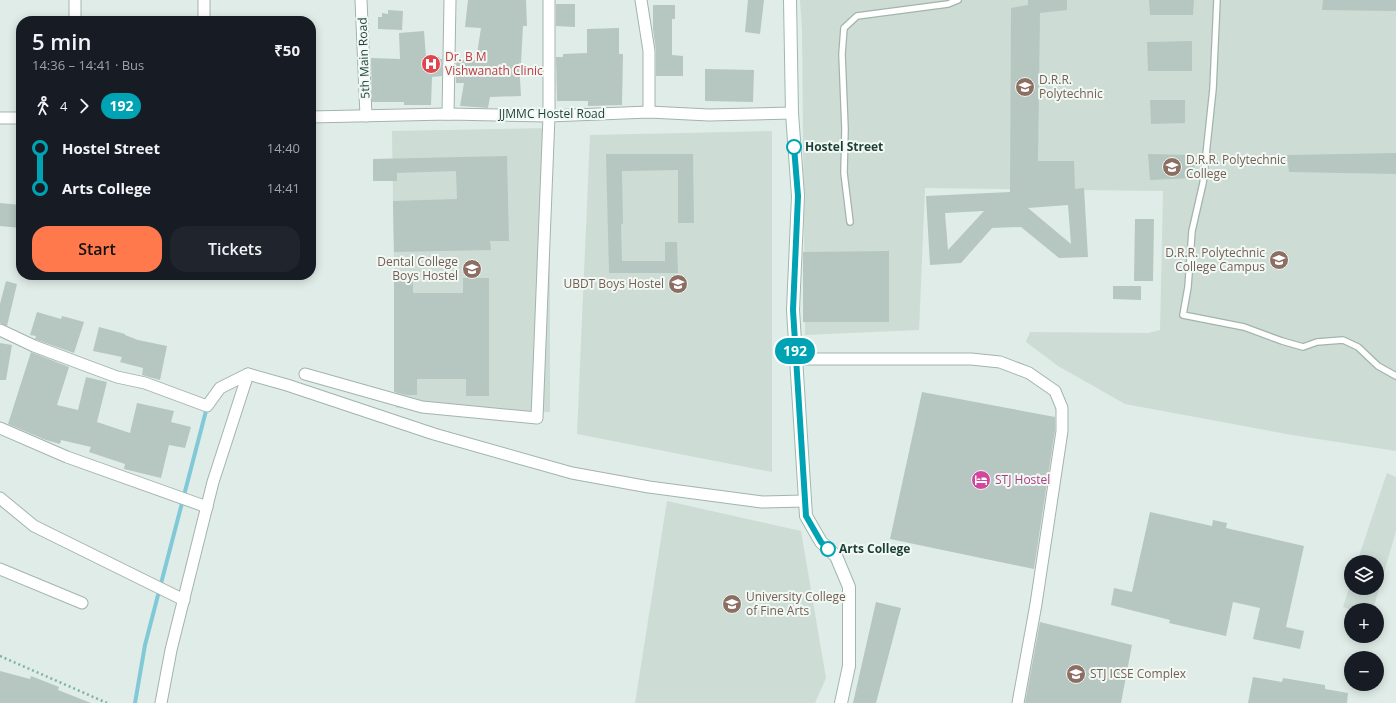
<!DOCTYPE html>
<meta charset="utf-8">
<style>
:root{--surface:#171b24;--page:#20242c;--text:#f1f3f6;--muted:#9ea1a6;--accent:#ff794c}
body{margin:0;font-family:"Open Sans",sans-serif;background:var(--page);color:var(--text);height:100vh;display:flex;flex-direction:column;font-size:15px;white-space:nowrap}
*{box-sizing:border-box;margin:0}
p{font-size:13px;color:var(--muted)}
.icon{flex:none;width:22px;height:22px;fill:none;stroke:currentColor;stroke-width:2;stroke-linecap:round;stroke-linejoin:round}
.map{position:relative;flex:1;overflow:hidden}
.sheet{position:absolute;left:16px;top:16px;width:300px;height:264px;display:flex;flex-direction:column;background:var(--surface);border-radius:16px;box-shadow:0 2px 10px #0003}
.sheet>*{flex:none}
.badge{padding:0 8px;border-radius:13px;font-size:14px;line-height:26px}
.fabs{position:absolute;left:1344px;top:555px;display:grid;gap:8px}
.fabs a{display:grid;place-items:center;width:40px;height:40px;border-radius:50%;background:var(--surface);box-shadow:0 2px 10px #0003;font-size:20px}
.map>.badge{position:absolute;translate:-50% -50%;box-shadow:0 0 0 2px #fff}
.legs{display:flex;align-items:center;gap:6px;height:44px;padding:0 16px;font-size:13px}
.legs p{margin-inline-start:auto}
.overview{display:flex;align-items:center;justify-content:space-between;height:68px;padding:0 16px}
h1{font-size:22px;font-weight:600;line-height:30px}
.action{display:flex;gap:8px;margin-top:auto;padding:8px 16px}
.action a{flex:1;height:46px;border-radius:16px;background:var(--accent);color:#111;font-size:16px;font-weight:600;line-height:46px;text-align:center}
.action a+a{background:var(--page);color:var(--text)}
ul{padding:0 16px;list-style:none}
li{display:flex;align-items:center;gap:14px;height:40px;font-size:15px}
li i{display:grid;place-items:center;width:6px;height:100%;margin:0 5px;background:currentColor}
li i::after{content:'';width:10px;height:10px;margin:-5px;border:3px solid;border-radius:50%;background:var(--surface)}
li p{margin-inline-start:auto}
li:first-child i{background:linear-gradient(#0000 50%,currentColor 0)}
li:last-child i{background:linear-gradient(currentColor 50%,#0000 0)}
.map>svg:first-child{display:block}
</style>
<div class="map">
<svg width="1396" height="703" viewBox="0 0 1396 703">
<rect width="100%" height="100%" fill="#e0ece7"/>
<g fill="#cedcd6">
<polygon points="800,0 1396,0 1396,451 1292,435 1125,404 1058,366 1026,342 1030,332 1148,333 1160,330 1163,191 925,188 919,330 805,335 802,30"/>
<polygon points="550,128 550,412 396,408 392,131"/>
<polygon points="772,131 772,472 577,434 590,135"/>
<polygon points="1387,473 1396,477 1396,531 1373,610 1352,610 1343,607 1351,582 1351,588 1377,588 1377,562 1357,562"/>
<polygon points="667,501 801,531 826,678 815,703 635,703"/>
</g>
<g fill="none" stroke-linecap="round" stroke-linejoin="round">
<polyline stroke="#82c9d7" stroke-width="4" points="135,703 145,645 207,407"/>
</g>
<g fill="#b5c7c0" fill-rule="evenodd">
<polygon points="468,0 526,0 527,26 523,26 521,63 519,63 521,96 490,97 488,108 460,106 464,83 456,83 456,60 476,60 481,28 465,27"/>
<polygon points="748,0 764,0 760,34 745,32"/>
<path d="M1028,0H1067V10L1040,13L1038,161H1074L1075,189L1084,188L1088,257L1059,258L1021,227L992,228L961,263L930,265L926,196L1010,192L1011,8L1028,5ZM1068,205L1071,244L1028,208ZM984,211L948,250L945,213Z"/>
<polygon points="1149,0 1194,0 1193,15 1150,15"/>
<polygon points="1323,0 1396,0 1396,11 1322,10"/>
<polygon points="556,4 575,4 575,27 556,26"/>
<polygon points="653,5 675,5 675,19 672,19 672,55 683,56 683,76 656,76 656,51 653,29"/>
<polygon points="388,10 403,11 402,30 378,29 378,17 382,17 382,13 388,14"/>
<polygon points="619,28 619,54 623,54 622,105 588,106 588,101 557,101 556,57 563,57 563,54 587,53 587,29"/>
<polygon points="424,31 426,58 439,57 440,59 442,59 442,76 432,77 431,105 404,105 404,102 372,102 371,58 400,59 399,33"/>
<polygon points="1192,41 1192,71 1148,71 1147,42"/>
<polygon points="705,69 754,70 753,102 705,101"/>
<polygon points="1150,100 1185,100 1185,123 1151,124"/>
<polygon points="1396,153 1396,174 1289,172 1287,155"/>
<polygon points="606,154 693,154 694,223 678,223 678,170 622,171 623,224 621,224 622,261 665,261 665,242 677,242 678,273 609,273"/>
<polygon points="1148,154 1194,155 1195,178 1150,180"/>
<polygon points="507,156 509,241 490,241 491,250 394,252 393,201 457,199 456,171 397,173 397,181 373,181 373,159"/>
<polygon points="0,203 21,205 21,228 0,226"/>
<polygon points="1135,219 1154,219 1153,281 1134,281"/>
<polygon points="889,251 889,322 803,322 803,252"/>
<polygon points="394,278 413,278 413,293 463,293 463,278 489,278 489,396 466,396 466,379 417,379 417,395 407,395 394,392"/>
<polygon points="6,281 17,284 7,326 0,323 0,304"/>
<polygon points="1113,286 1141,286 1141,300 1113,299"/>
<polygon points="37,312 61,319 62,316 84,322 74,353 37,340 35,339 36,336 30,335"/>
<polygon points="99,327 125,334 125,335 138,340 167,346 160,380 142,375 143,368 120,362 122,357 93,351"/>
<polygon points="0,343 12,345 6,380 0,380"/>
<polygon points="31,352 69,367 57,405 78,410 86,377 107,382 97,422 130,433 137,403 174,411 171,422 191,427 185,448 169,445 161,478 124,469 125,464 89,452 91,447 61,440 60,444 46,440 8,424"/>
<polygon points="922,392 1055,417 1055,430 1034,569 890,539"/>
<polygon points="1150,512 1212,526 1213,520 1227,523 1226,528 1304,546 1286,627 1304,631 1300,649 1253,639 1260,608 1233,602 1226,636 1169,623 1170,620 1111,605 1114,588 1132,592"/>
<polygon points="876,602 901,608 876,703 853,703"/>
<polygon points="1040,622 1132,645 1121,703 1025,703"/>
<polygon points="0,671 30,679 31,676 59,687 58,690 91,703 0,703"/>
<polygon points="1253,677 1282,682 1283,678 1325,685 1325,689 1348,693 1347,703 1248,703"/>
</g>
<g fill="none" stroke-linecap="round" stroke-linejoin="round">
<g stroke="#a2b4ae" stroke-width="8">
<g id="lane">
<polyline points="1217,0 1213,89 1203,183 1192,231 1188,287 1183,315 1244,327 1282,341 1303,347 1317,342 1343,340 1358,347 1378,366 1396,376"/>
<polyline points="850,222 844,173 845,129 842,54 844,28 857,16 948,4 958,0"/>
</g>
</g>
<g stroke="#a2b4ae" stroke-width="13">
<g id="street">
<polyline points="75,0 75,21"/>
<polyline points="204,0 204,21"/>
<polyline points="361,0 366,116"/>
<polyline points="641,0 649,51 649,112"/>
<polyline points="448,114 450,0"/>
<polyline points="311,117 448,114 549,116 649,112 709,115 792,113"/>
<polyline points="0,118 21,118"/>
<polyline points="0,330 34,346 90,367 117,377 145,383 207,406 220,388 248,374"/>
<polyline points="795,359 971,359 1000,362 1029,373 1055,391 1062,408 1062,431 1036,604 1018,703"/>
<polyline points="305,374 422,407 537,418 549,116 549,0"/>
<polyline points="0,428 67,457 207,507"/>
<polyline points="0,498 34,526 184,600"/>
<polyline points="0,569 82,603"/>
<polyline points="161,703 171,650 213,482 248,374 287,385 434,434 572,473 649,487 762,502 805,501"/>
</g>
</g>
<g stroke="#9db9af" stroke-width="14">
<polyline id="secondary" points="790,0 792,113 798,196 793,310 806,516 821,542 836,556 849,587 849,666 841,703"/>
</g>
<polyline stroke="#7db3a3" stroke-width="2.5" stroke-dasharray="2 3" stroke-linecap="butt" points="0,656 107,703"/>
<use href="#lane" stroke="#fff" stroke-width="5.5"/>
<use href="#street" stroke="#fff" stroke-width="11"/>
<use href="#secondary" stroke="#fff" stroke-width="12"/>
</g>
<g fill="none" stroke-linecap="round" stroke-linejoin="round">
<g stroke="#fff" stroke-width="9">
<polyline id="line-1" points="794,147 798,196 793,310 806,516 821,542 828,549"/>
</g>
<use href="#line-1" stroke="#00a3b4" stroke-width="6"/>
</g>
<defs>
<g id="hospital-disc" transform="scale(1)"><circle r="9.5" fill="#e0444e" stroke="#f1f9f5"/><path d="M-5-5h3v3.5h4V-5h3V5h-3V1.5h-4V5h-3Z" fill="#fff"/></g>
<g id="university-disc" transform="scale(1)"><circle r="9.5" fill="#8d6e63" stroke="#f1f9f5"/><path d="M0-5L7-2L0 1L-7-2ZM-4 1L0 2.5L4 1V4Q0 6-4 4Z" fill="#fff"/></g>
<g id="hotel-disc" transform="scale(1)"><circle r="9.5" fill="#d1479c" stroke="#f1f9f5"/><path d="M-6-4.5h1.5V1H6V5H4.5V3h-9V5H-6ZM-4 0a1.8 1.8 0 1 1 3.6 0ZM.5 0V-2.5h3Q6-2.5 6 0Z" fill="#fff"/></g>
<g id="school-disc" transform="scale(1)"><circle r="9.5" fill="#8d6e63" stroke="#f1f9f5"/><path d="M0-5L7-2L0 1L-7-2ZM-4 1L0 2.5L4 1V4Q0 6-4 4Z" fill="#fff"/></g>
</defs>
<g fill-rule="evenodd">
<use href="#hospital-disc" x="431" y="64"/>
<use href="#university-disc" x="1025" y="87"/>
<use href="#university-disc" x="1172" y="167"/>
<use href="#university-disc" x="1279" y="260"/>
<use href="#university-disc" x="472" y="269"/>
<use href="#university-disc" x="678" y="284"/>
<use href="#hotel-disc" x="981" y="480"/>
<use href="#university-disc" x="732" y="604"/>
<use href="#school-disc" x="1076" y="674"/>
</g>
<g fill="#fff" stroke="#00a3b4" stroke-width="2">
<circle cx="794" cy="147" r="7"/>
<circle cx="828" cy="549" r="7"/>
</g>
<g text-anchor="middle" stroke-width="4" stroke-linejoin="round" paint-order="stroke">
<g font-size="12" fill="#be3a42" stroke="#f1f9f5" text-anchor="start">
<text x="445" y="61">Dr. B M<tspan x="445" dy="14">Vishwanath Clinic</tspan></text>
</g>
<g font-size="12" fill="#1f3e36" stroke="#f1f9f5">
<text transform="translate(364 58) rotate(-92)" y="4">5th Main Road</text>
<text x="552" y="118">JJMMC Hostel Road</text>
</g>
<g font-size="12" fill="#785e54" stroke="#f1f9f5" text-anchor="start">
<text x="1039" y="84">D.R.R.<tspan x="1039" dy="14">Polytechnic</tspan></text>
<text x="1186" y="164">D.R.R. Polytechnic<tspan x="1186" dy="14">College</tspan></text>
<text x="1265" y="257" text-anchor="end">D.R.R. Polytechnic<tspan x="1265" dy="14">College Campus</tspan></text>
<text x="458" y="266" text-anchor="end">Dental College<tspan x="458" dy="14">Boys Hostel</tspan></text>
<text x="664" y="288" text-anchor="end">UBDT Boys Hostel</text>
<text x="746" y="601">University College<tspan x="746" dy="14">of Fine Arts</tspan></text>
<text x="1090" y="678">STJ ICSE Complex</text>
</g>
<g font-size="12" font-weight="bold" fill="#1f3e36" stroke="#f1f9f5" text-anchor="start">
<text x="805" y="151">Hostel Street</text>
<text x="839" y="553">Arts College</text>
</g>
<g font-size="12" fill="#b23c85" stroke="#f1f9f5" text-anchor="start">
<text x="995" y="484">STJ Hostel</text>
</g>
</g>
</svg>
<div class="fabs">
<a><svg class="icon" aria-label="layers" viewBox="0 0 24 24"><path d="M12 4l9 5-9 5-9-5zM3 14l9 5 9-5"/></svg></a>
<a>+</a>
<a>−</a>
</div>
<b class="badge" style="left:795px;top:351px;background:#00a3b4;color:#fff">192</b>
<section class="sheet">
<div class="overview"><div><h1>5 min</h1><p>14:36 – 14:41 · Bus</p></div><b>₹50</b></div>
<div class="legs"><svg class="icon" aria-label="walk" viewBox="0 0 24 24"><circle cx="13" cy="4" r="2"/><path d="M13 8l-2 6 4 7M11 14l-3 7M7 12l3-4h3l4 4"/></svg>4<svg class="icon" aria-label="forward" viewBox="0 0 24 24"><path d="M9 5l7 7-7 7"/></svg><b class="badge" style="background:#00a3b4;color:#fff">192</b></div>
<ul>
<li><i style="color:#00a3b4"></i><b>Hostel Street</b><p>14:40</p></li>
<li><i style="color:#00a3b4"></i><b>Arts College</b><p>14:41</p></li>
</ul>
<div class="action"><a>Start</a><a>Tickets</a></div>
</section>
</div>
